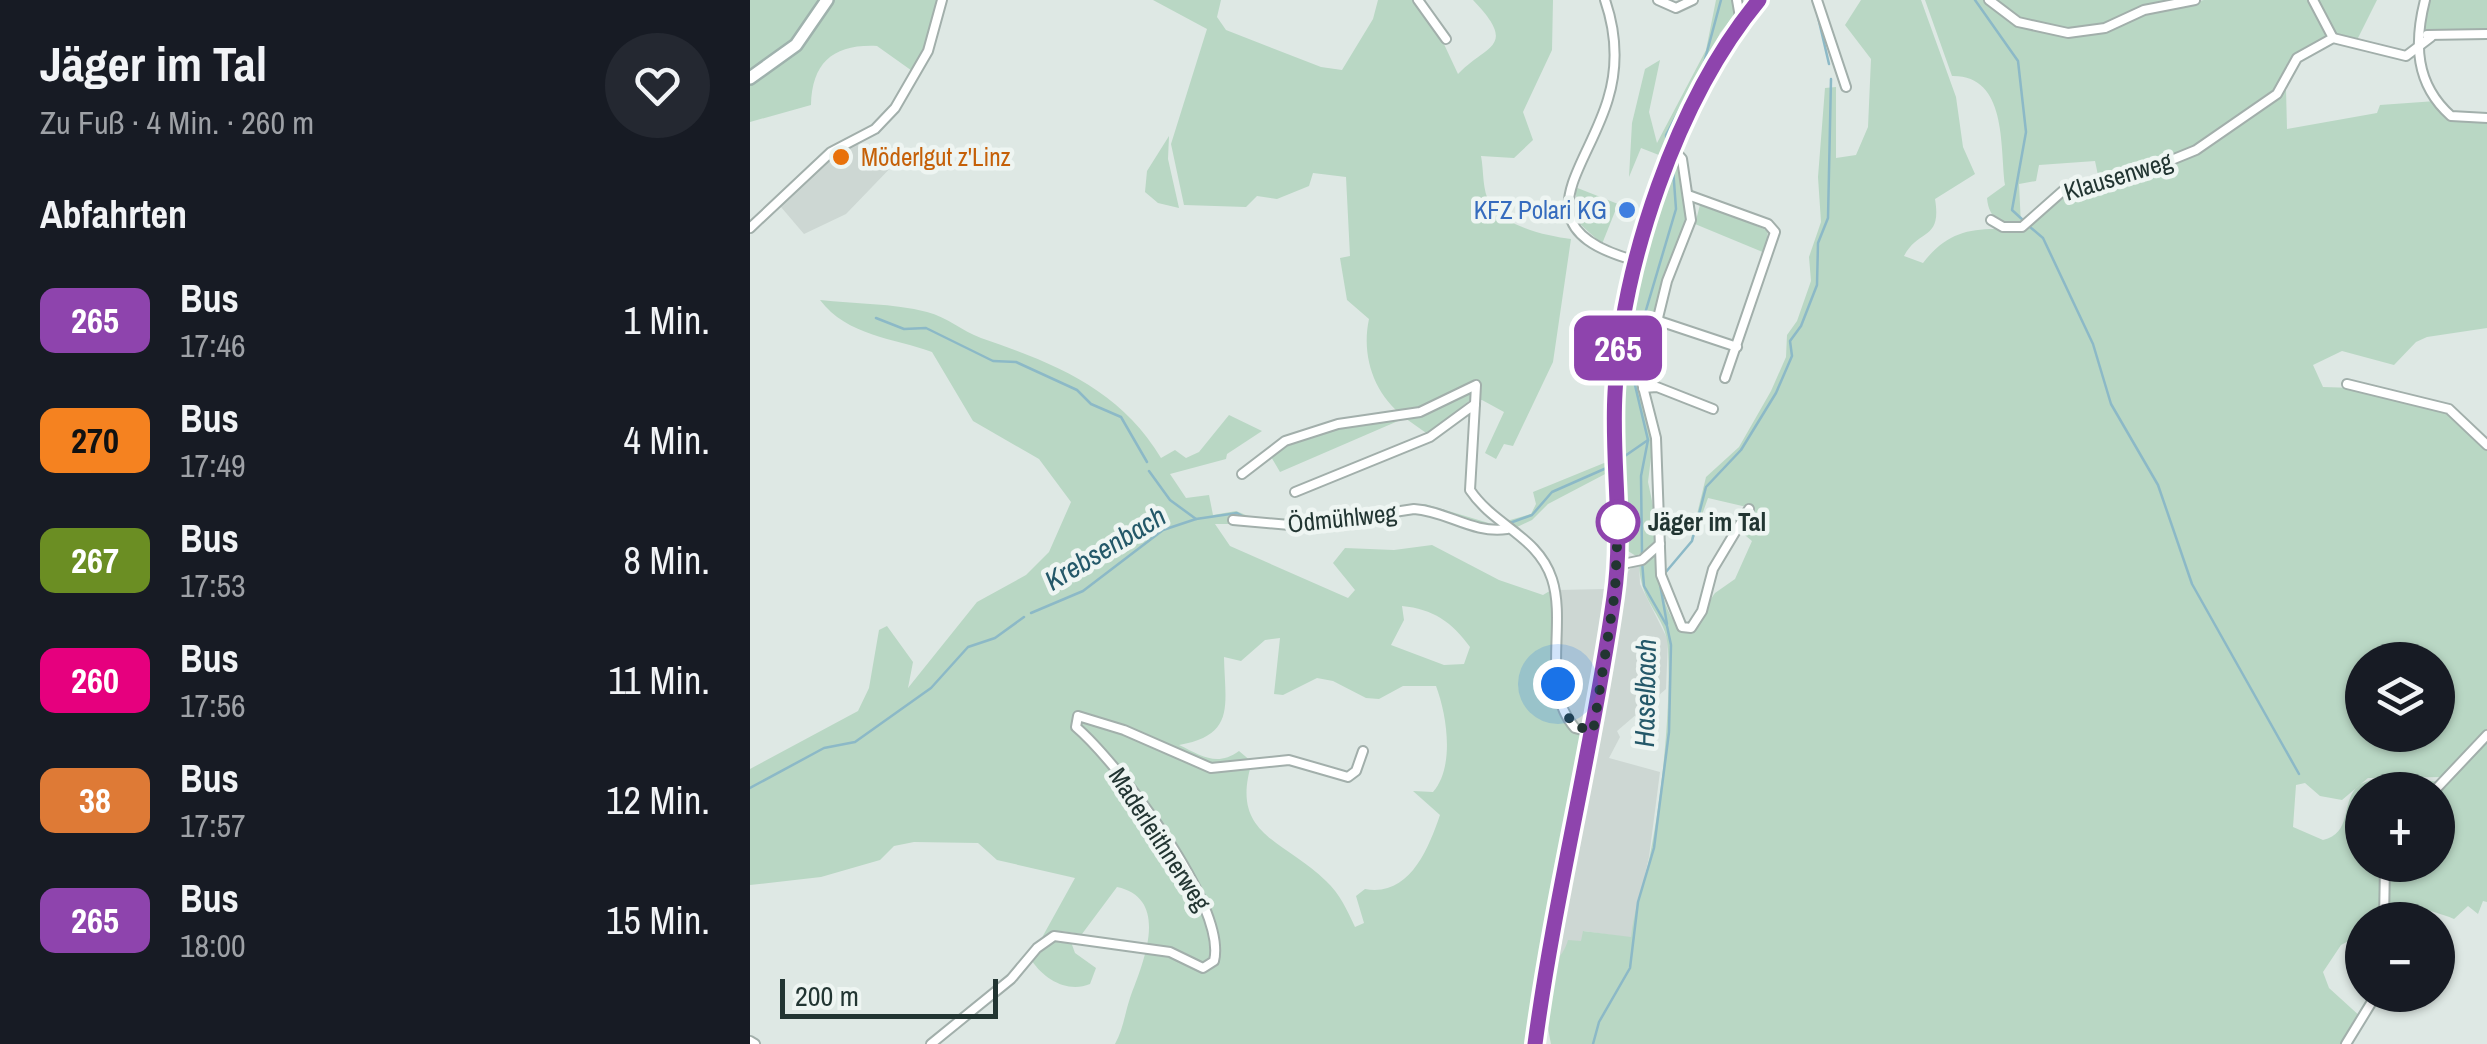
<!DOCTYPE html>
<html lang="de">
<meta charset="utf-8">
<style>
:root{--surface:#171b24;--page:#242831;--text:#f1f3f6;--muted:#9ea1a6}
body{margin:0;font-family:"Archivo Narrow",sans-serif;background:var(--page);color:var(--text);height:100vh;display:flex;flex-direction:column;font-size:38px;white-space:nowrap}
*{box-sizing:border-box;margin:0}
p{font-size:32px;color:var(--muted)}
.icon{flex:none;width:55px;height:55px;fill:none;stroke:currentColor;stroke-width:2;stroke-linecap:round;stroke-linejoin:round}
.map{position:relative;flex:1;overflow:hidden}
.details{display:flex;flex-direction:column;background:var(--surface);width:750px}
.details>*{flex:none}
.badge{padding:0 20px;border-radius:15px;font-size:35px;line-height:65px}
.controls{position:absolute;left:1595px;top:642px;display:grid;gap:20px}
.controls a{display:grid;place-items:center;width:110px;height:110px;border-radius:50%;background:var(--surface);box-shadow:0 2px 8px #0004;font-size:50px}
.scale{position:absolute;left:30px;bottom:25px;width:218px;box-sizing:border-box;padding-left:10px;border:5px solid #223532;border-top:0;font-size:28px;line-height:35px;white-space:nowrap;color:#223532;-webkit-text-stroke:8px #eef5f2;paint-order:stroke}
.you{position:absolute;width:50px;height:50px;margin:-25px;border:8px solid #fff;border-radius:50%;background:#1a73e8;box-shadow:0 0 0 15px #1a73e833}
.map>.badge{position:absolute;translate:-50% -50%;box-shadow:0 0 0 5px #fff}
h2{padding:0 40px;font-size:38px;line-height:90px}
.round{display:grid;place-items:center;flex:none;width:105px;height:105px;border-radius:52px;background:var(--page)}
.head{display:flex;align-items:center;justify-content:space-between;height:170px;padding:0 40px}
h1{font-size:48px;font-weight:700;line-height:75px}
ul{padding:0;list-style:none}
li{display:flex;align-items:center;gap:30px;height:120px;padding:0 40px}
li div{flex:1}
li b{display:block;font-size:38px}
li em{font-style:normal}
li .badge{min-width:110px;font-weight:700;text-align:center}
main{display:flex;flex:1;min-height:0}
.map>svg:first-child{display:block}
</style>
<main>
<section class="details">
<div class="head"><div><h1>Jäger im Tal</h1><p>Zu Fuß · 4 Min. · 260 m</p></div><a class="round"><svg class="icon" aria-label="heart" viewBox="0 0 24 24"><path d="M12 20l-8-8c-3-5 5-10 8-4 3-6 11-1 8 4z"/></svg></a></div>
<h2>Abfahrten</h2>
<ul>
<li><span class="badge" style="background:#8e44ad;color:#fff">265</span><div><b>Bus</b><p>17:46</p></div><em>1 Min.</em></li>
<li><span class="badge" style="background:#f58220;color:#111">270</span><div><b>Bus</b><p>17:49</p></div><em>4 Min.</em></li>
<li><span class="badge" style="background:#6b8e23;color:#fff">267</span><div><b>Bus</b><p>17:53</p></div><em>8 Min.</em></li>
<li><span class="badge" style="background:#e6007e;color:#fff">260</span><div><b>Bus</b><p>17:56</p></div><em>11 Min.</em></li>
<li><span class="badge" style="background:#de7a36;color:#fff">38</span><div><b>Bus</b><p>17:57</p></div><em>12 Min.</em></li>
<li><span class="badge" style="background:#8e44ad;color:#fff">265</span><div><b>Bus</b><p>18:00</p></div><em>15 Min.</em></li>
</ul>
</section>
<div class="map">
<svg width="1737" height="1044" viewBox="0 0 1737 1044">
<rect width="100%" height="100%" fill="#dee8e4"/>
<g fill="#cdd7d3">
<polygon points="106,142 112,153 126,159 148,160 96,214 54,234 31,207 23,204 82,154"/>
<polygon points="889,563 890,584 918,640 916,689 867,731 870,737 859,758 910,772 899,857 881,938 834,931 832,941 816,948 805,962 870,589 879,570"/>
<polygon points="854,589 843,690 836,725 829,727 821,719 812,692 808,590"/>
</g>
<g fill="#b9d7c4" fill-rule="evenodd">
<path d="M0,0H190L165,73L127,46C84,44 62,62 61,105L0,122Z"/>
<path d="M403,0H471L467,17L476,30L571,67L592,70L623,19L628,0H665L693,42L708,74C736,44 769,48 723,0H803L802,50L773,112L783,140L764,158L731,156C734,171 732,191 740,203C755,227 796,236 821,239L803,362L763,446L754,444L746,459L735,453L754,412L732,400H720L679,435L655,418L530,472L520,455C561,428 608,427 654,417C624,394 611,356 619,319L597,300L590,258L600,256L596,177L563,173L559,186L527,199L507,196L496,207L434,205L421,144L457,29Z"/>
<polygon points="966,0 983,0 985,14 970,33 914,157 891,148 879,177 882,123 895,69 910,60 899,112 907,143 956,50"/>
<path d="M1111,0H1171L1206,97L1213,147L1225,174L1185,199C1192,241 1169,228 1154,256L1173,263C1199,229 1226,227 1267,230L1312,192L1441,156L1536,89L1537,129L1627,113L1630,105L1686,101L1703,119L1737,120V328L1677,337L1666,342L1644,365L1592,351L1563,365L1573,387L1605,388L1698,411L1737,446V732L1696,777L1618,778L1592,800L1570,796L1555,783L1546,785L1543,827L1573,840C1602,833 1591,805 1606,788C1621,772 1668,778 1687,782L1683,790H1612V865H1633L1632,920H1612V934L1591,945L1573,972L1579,988L1612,1018L1594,1044H801C796,1020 791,984 806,961C812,953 815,950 818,940L831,941L833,931L881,937C884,909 894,883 900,855C912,795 921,709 918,649C917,615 890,606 889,563L907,554C908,575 914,625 938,632L965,593L985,579L1002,541L990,531L1001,508L958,498L942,543L941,539L956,477L989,447L1021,391L1036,357L1037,335L1047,321L1061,281L1059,257L1071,222L1068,177L1075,88L1086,87V158L1106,155L1118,127L1121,59L1095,25ZM1612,660H1688V735H1612Z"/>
<path d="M1175,0H1236L1269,24L1316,35L1454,0H1561L1577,36L1544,57L1532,87L1444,150L1381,175L1349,180L1345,161L1289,165L1286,181L1269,184L1271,225C1251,224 1239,220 1237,198L1255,185C1250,145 1257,75 1202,76Z"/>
<polygon points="1241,0 1437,0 1325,31 1275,24"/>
<polygon points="1565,0 1627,0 1607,40 1585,37"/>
<polygon points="1676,0 1737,0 1737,32 1675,32 1670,29"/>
<polygon points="419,136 418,159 429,208 408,203 395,192 397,171"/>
<path d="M927,162L936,222L916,273L887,376L903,441L898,482L909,534L905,546L886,556L878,551C879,503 869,455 870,407C872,322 898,241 927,162Z"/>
<polygon points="825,187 868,204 852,244 830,224"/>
<polygon points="951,201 1018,231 1015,253 945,224"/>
<path d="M70,300C104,304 143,303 177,312C197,317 212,331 231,338C304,363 370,389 411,458L425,450L436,458L449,452L479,415L512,431L477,454L476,459L420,474L436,498L459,495L463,515L486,511L503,518L548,519L675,504L752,527L736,528L680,509L551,524H465L480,546L598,598L605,590L583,563L595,548L644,550L682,545L749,580L793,595L803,589C805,626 797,722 835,737L779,1044H365C373,1030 375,1013 380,998C392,965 422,899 367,887L332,934L310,931L289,943L325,878L247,860L228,843L164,842L144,846L130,860L71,877L0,885V769L108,711L119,688L129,630L137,626L163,662L158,688L227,602L276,575L299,552L321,502L289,459L223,421L182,352C144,338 97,336 70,300ZM652,606C683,609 702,622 720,647L714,664L694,665L641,645L654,620ZM530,638L524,694L533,695L567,678L583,681L616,698L629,699L653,686H686C697,715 705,767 683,792L663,791L690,815C678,850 659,897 615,889L606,896L614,923L605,927C597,910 590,894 576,881C533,839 479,835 502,762L489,751C467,767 452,756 429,745C486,735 475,705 474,657L491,661L515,640Z"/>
<polygon points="859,461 859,472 798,504 782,520 763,529 753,522 781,514 786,504 783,492"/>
<path d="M1737,738V902L1733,901L1728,914L1718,906L1704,919C1681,910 1657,903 1635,915L1638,865H1688L1687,790Z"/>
<path d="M306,937L321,942L325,953L346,968L340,984C318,993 295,980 282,961Z"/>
</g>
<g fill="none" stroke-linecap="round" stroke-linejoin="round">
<g stroke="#8cb9c7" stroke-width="2.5">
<polyline points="1225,0 1268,61 1276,132 1262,210 1274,221"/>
<polyline points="1068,17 1079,64"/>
<polyline points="917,150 916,135 954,63 971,0"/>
<polyline points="1280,227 1293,238 1343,344 1361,404 1408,485 1442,584 1549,774"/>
<polyline points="126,318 154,329 176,328 243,361 266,362 327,390 341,404 371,417 397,462"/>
<polyline points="872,458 898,440"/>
<polyline points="399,471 420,500 446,519"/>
<polyline points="666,506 697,513"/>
<polyline points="544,522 595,516"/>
<polyline points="757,524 782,515 802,492 861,466"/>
<polyline points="892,553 891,476 898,440 880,364 926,209 923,168"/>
<polyline points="915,573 942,541 956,487 991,450 1026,393 1042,356 1040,341 1051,326 1067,285 1068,243 1078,218 1081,79"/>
<polyline points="910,584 917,624"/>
<polyline points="281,613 333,591 413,530 446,519 487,513 496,518"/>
<polyline points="0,788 74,748 105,742 181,688 218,647 245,638 274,617"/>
<polyline points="843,1044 849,1022 880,968 888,902 904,848 919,732 921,645 917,626 894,586 892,561"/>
</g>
<g stroke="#a2afab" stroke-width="12">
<g id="street">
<polyline points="668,0 696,39"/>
<path d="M855,0C866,32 868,66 858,99C837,171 767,229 887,261"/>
<polyline points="908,0 926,8 943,0"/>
<polyline points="987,0 991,23"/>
<polyline points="1067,0 1096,87"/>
<polyline points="1239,0 1268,22 1318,33 1355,28 1394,10 1445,0"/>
<polyline points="1563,0 1583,38"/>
<path d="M1675,0C1664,43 1665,84 1701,116L1737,118"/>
<polyline points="1677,35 1737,34"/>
<polyline points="925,151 932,159 941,220 917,281 892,383 906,438 911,575 932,627 941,628 952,611 963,569 999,509"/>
<polyline points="938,195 1018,224 1025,232 975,378"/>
<polyline points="1241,220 1253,227 1272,227 1315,189 1380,177 1446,150 1527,94 1547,58 1583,38 1656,56 1681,37"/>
<polyline points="0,228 81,152 125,129 145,108 178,51 192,0"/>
<polyline points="906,320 987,347"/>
<polyline points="1597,384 1699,409 1737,445"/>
<polyline points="893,388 907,387 963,409"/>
<polyline points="492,474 535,441 588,424 670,412 726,385 725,404"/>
<path d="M545,492L680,437L725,404L720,490C744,526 788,536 802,579C817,625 790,689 825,728L843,733"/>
<path d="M483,520L551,526L664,509C697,511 722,534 757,529"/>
<polyline points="868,565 892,560 910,544"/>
<polyline points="1685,790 1737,735"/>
<polyline points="1634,920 1635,865"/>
<polyline points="0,1041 5,1044"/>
<path d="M181,1044L261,979L287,948L304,936L420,952L453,968L464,961C478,906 367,762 326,727L328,716L374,730L461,768L539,760L598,777L606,771L613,751"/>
<polyline points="1596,1044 1626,995"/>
</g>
</g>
<g stroke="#9fb2ad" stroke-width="16">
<polyline id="secondary" points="0,78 46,45 77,0"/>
</g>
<g stroke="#bdc2c2" stroke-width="18">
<path id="primary" d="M785,1044L865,592C872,526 861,460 864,394C871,267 927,99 1009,0"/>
</g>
<use href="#street" stroke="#fff" stroke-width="8"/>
<use href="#secondary" stroke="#fff" stroke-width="11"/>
<use href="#primary" stroke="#689890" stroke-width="12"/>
</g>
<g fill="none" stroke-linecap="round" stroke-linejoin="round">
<g stroke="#fff" stroke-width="22">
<path id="line" d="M785,1044C805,894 843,747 864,597C874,529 861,461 865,393C871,265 927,99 1009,0"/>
</g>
<use href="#line" stroke="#8e44ad" stroke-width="15"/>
<polyline stroke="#223532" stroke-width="10" stroke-dasharray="0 18" points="808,684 821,724 843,732 865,592 868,522"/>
</g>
<circle fill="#e8710a" stroke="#eef5f2" stroke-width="4" cx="91" cy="157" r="10"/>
<circle fill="#3f7fe0" stroke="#eef5f2" stroke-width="4" cx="877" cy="210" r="10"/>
<circle fill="#fff" stroke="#8e44ad" stroke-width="5" cx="868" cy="522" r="20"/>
<g text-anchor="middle" stroke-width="9" stroke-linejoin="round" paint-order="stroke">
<g font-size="25" fill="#c56008" stroke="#eef5f2" text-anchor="start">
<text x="111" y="166">Möderlgut z'Linz</text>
</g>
<g font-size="25" fill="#223532" stroke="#eef5f2">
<text transform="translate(1368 176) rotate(-17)" y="9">Klausenweg</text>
<text transform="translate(592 518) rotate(-6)" y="9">Ödmühlweg</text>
<text transform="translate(410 839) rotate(57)" y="9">Maderleithnerweg</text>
</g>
<g font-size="25" fill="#366cbe" stroke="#eef5f2" text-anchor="end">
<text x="857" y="219">KFZ Polari KG</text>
</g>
<g font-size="25" font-weight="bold" fill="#223532" stroke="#eef5f2" text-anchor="start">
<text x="898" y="531">Jäger im Tal</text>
</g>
<g font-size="28" font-style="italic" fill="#245869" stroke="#eef5f2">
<text transform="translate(355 548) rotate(-31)" y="10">Krebsenbach</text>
<text transform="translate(895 693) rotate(-89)" y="10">Haselbach</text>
</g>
</g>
</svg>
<div class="controls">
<a><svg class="icon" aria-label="layers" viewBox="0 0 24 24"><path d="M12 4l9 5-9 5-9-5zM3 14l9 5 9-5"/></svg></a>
<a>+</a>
<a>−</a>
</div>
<div class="scale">200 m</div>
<div class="you" style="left:808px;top:684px"></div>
<b class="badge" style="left:868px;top:348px;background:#8e44ad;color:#fff">265</b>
</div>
</main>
